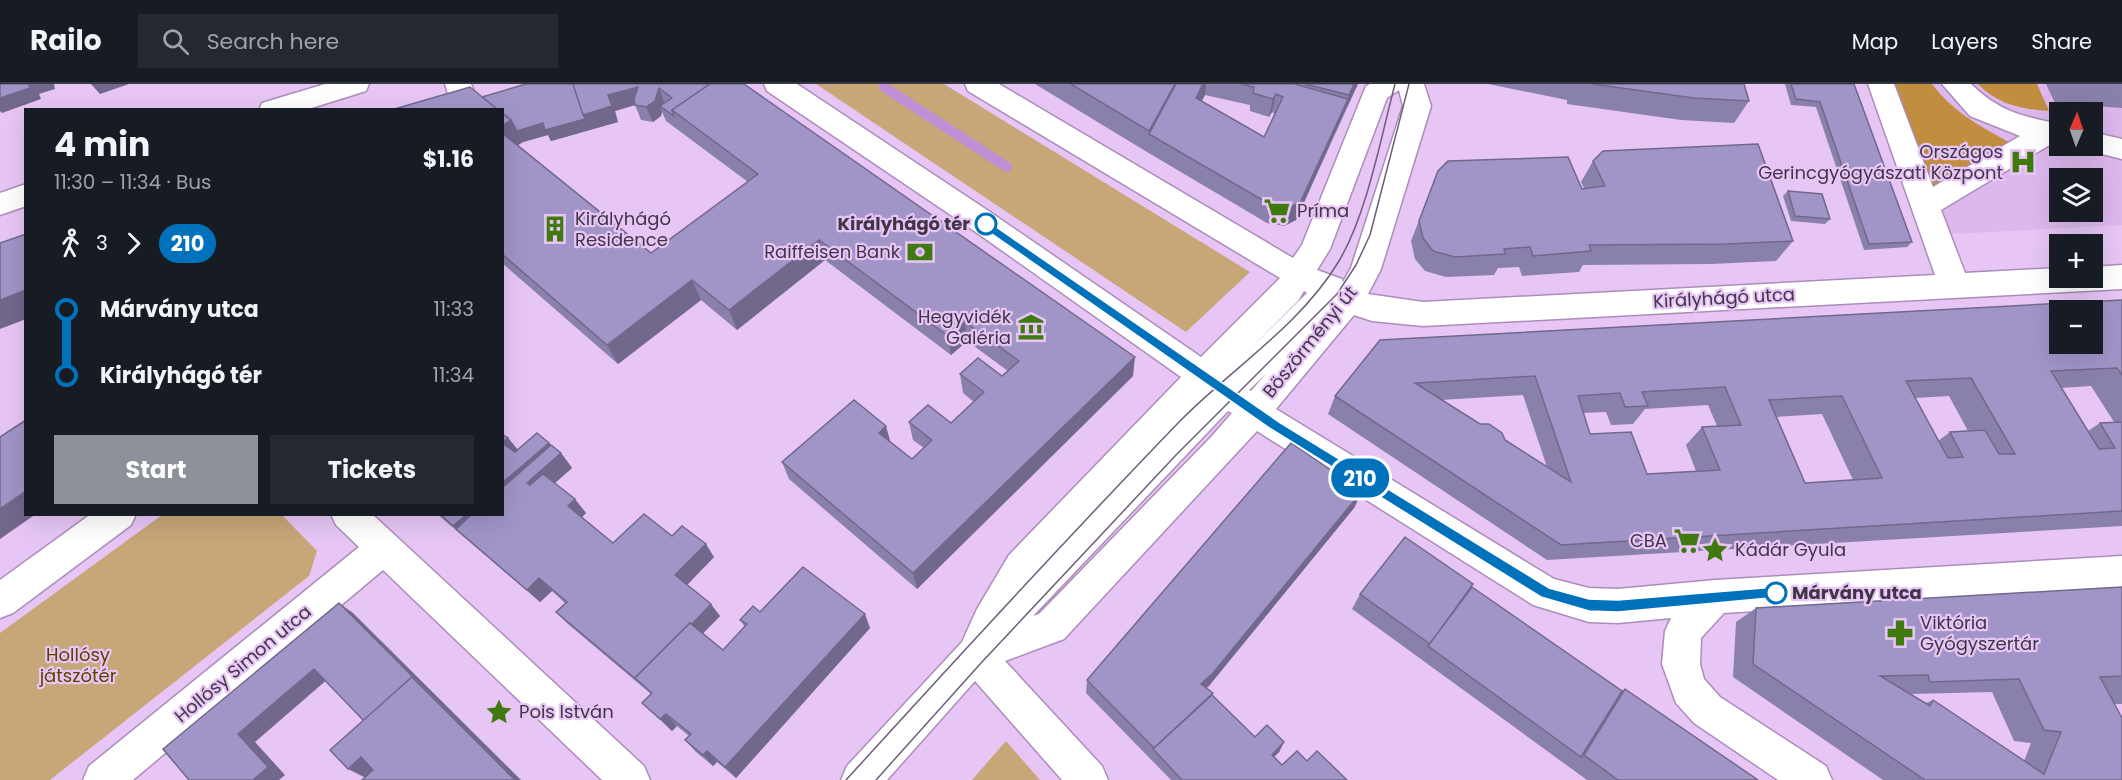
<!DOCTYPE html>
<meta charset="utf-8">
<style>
:root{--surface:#171b24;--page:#242831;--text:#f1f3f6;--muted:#9ea1a6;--line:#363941;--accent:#8c9099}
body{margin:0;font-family:Poppins,sans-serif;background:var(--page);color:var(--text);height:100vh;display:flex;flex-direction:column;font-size:22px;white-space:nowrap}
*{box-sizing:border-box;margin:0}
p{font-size:20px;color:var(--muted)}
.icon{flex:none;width:33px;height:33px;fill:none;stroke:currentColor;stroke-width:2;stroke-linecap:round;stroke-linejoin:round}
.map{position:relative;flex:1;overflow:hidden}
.side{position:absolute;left:24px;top:24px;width:480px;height:408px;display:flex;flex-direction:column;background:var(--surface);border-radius:0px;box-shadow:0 6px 24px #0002}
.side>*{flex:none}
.badge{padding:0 12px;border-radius:20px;font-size:21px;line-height:39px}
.needle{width:39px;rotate:2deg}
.tools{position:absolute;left:2049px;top:18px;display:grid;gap:12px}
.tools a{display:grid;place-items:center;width:54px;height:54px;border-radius:0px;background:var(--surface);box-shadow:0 6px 24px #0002;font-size:30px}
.map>.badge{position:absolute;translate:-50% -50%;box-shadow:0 0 0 3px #fff}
.legs{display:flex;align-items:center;gap:9px;height:66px;padding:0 30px;font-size:20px}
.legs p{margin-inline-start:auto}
.summary{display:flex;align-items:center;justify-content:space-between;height:102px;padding:0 30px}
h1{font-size:33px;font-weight:700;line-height:45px}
.primary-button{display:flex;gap:12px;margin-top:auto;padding:12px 30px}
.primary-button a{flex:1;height:69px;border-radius:0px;background:var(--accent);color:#fff;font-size:24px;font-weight:700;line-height:69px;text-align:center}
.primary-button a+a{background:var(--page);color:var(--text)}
ul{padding:0 30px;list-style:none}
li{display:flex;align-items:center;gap:21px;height:66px;font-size:22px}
li i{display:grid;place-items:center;width:9px;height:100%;margin:0 8px;background:currentColor}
li i::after{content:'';width:15px;height:15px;margin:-8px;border:4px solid;border-radius:50%;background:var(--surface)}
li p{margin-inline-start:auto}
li:first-child i{background:linear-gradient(#0000 50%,currentColor 0)}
li:last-child i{background:linear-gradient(currentColor 50%,#0000 0)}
header{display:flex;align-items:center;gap:36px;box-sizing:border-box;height:84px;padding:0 30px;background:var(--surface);border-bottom:2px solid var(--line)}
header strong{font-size:28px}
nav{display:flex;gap:33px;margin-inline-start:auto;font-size:21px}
.search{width:420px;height:54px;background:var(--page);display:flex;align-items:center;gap:15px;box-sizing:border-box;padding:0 21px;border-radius:0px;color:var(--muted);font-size:22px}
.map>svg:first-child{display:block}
</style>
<header>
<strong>Railo</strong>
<div class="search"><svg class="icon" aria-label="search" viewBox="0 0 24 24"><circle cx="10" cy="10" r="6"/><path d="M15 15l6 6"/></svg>Search here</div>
<nav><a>Map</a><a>Layers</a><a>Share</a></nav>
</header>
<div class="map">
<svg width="2122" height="696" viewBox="0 0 2122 696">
<rect width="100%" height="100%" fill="#e7c6f6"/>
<path fill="#ddb8ee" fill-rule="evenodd" d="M1897,0H2122V141L1951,150ZM2060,28H2092V62H2060ZM2060,94H2092V128H2060Z"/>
<g fill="#c7a678">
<polygon points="816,0 944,0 1250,188 1186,248"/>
<polygon points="162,431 282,431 317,467 309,492 50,696 0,696 0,549"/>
<polygon points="1006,657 1040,696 972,696"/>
</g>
<g fill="#c18e40">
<path d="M1885,0H1932C1953,28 1981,43 2011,59L1924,110Z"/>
<path d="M1978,0H2037L2049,27C2022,25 1998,21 1978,0Z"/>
</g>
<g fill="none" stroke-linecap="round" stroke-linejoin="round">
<polyline stroke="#c090d6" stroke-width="10" points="884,3 1007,83"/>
<g stroke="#ab8cba" stroke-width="3">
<g id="minor">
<polygon points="325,0 369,0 366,7 305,26 259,26 262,19"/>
<polygon points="445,0 471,0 481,26 453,26"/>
<path d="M764,0H797L990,128L1201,273L1280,194L968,7L965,0H999L1293,174L1302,161L1366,2L1370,0H1424L1431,22L1381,185L1368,210L1423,218L1935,191L1868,0H1894L1933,103L2020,52L1970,32L1942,0H1971C2000,28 2021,32 2060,40V60L2053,59L1941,126L1965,189L2060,184V194H2092V183L2122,181V205L1423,242L1372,237L1354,231L1276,325L1554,495L1589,504L1618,505L1715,496L2122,472V504L1724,529L1701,554L1700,580L1704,595L1720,613L1826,682L1832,696H1778L1694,639L1676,619L1662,580L1665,547L1671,534L1618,539L1589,538L1533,521L1257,347L1064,555L1005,577L1102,682L1108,696H1062L975,597L887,696H841L847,682L962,558L977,525L1009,471L1181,293L970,144L767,7ZM1399,6L1403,22L1351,184L1343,198L1342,195L1317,186L1330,165L1387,14ZM1304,207L1307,209L1246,269L1298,217ZM1266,290L1251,307L1249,306ZM1228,327L1232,329L1211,353L1039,530L1033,532Z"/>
<polygon points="2092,48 2122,55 2122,75 2082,65 2080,62 2092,62"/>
<polygon points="26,100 26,122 0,131 0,109"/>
<polygon points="91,430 136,430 131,441 13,529 0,534 0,496"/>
<polygon points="331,430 372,430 644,682 650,696 602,696 383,486 133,696 83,696 89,682 359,463 336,441"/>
</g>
</g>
<use href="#minor" fill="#fff" fill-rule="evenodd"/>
<g stroke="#705d79" stroke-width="1.5">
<path d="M846,696C956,575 1066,455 1180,337C1232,284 1300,242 1339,177C1367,130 1381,53 1395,0"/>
<polyline points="876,696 981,579 1176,371 1337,210 1356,181 1370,151 1409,0"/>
</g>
</g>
<g fill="#8a80ac" fill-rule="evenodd">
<path d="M744,0L1133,292L917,505L789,395L782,378L890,358L912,375L924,364L913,356L909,338L951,339L974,318L963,309L960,290L1002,292L1008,287L967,257L951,271L825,176L737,246L701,216L618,280L502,179V26H391L482,13ZM635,21L641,36L653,38L661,32L662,28L666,37L748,98L651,169L518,61L523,58L548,51L551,57L618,38L615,27Z"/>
<path d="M1035,0H1358L1296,136L1284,142L1267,139L1147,68ZM1205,11L1250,21V27L1269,33L1272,28L1275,30L1264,53L1202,17Z"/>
<polygon points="1488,0 1744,0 1749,17 1734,39 1681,36 1567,20 1567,16"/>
<polygon points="1785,0 1854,0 1912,158 1907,163 1864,166 1816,23 1791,21"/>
<polygon points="2046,0 2122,0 2122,24 2055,19"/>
<polygon points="1593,77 1793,157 1776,177 1711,180 1583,181 1579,188 1522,192 1519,183 1498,184 1494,191 1446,193 1425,187 1415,175 1411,157 1438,87 1582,105 1584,104 1581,98"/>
<polygon points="1788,107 1830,135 1825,140 1791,137 1783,112"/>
<path d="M2122,216V442L1547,476L1328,330L1335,312L1380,256ZM2091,302L2114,338L2100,339L2088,347L2061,304ZM1523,311L1547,383L1441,316ZM1949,312L1968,347L1950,348L1938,357L1915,314ZM1708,321L1717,342L1702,343L1686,361L1696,387L1647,390L1590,350L1583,329L1606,328L1611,341L1633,340L1645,325ZM1822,330L1853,396L1805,399L1776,333Z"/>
<polygon points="508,354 518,366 549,359 561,369 572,384 555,399 586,429 581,434 613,459 672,452 714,473 687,501 720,532 703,549 723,566 745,543 740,536 760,528 870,544 736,694 717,678 713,682 696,668 685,656 689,652 677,642 672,647 642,619 651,610 568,540 556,528 565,519 552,507 540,518 437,430 502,430"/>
<polygon points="1362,407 1354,424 1206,604 1213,609 1212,611 1255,653 1284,658 1279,668 1274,673 1282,681 1307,677 1347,696 1171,696 1086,609 1087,596"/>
<polygon points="1472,503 1622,607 1625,605 1758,696 1587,696 1352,525 1360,510"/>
<path d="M2122,503V620H2115L2122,696H1883L1733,593L1736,538L1756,524ZM1992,608L2014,657L2031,659L2024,677L1933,616L1926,619L1911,610Z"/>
</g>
<g fill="#71688c">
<polygon points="28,0 54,0 55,5 39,10 41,15 2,29 0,27 0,14"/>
<polygon points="91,0 129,0 100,10"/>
<polygon points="1175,0 1181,0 1149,50 1149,47"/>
<polygon points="1203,0 1206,0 1205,11 1193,32 1196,14"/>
<polygon points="1354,0 1358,0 1342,33 1349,11"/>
<polygon points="638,3 645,18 615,27 618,38 551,57 548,51 523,58 517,47 543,39 583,31 608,11"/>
<polygon points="659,4 665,20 660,22 662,28 661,32 653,38 646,23"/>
<polygon points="1276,10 1272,28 1269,33 1273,15"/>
<polygon points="1348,15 1342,33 1296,136 1284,142 1288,124"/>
<polygon points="511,36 523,58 510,66 502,53 502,42"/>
<polygon points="819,156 825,176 737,246 729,226"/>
<polygon points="692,196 701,216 618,280 607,261"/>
<polygon points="26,206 26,235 0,245 0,216"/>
<polygon points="965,238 967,257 951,271 948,252"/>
<polygon points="1135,273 1133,292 917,505 913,489"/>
<polygon points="886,342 891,360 879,349"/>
<polygon points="508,354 522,371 516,376 502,359"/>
<polygon points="549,359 559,371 561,369 572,384 539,413 502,429 502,399"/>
<polygon points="26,407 26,430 36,430 0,455 0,425"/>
<polygon points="1362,407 1354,424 1209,602 1197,612 1201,600"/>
<polygon points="575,415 586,429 579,436 568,422"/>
<polygon points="467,430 501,430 471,457 453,442"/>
<polygon points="706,460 714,473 684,504 675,491"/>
<polygon points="539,494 552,507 540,518 527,506"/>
<polygon points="339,519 353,529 521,696 515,696"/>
<polygon points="711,520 720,532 648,606 637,596"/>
<polygon points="865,530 870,544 736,694 725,683"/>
<polygon points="314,585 329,594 255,658 285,691 279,696 253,696 238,650"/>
<polygon points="666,630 677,642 672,647 660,635"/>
<polygon points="1284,658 1279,668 1267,680 1272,671"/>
<polygon points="707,667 717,678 713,682 703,671"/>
<polygon points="361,673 379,682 366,694 348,685"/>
</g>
<g fill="#a195c8" stroke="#71688c" stroke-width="1.5" fill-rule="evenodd">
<polygon points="0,0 28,0 30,4 0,14"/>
<polygon points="526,0 573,0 585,35 545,46 543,39 517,47 511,36 502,29 502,26 498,26 482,13"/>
<polygon points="573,0 710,0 672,26 674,32 660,22 672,14 659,4 655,17 646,23 635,21 634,15 638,3 608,11 612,22 583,31"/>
<polygon points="710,0 744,0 1135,273 913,489 782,378 854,316 886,342 879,349 912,375 932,356 909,338 928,321 951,339 984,308 960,290 978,274 1002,292 1019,277 965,238 948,252 819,156 729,226 692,196 607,261 502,170 502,49 651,169 758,90 672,26"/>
<polygon points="1071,0 1175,0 1149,47"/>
<polygon points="1176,0 1203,0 1196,14 1264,53 1283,13 1276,10 1273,15 1253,9 1254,3 1241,0 1295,0 1348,15 1300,119 1288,124 1271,121 1149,50"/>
<polygon points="1305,0 1354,0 1349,11"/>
<polygon points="1592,0 1744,0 1749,17 1694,14"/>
<polygon points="1791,0 1854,0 1912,158 1869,160 1820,18 1796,15"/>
<polygon points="470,3 498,26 391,26"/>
<polygon points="502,29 511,36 502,42"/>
<polygon points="1758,60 1793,157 1726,160 1589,161 1591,167 1533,172 1530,163 1504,165 1505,170 1455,173 1433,167 1423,154 1419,137 1438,87 1448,77 1568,73 1582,105 1605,102 1593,77 1603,67"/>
<polygon points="1788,107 1822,110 1830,135 1795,132"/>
<polygon points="26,150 26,206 0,216 0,159"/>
<path d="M2122,216V291L2117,284L2051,287L2099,365L2115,364L2100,339L2122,338V427L1561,461L1335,312L1380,256ZM2060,226H2092V260H2060ZM1535,292L1571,398L1505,356L1502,349L1489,340H1480L1415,299ZM1971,294L2015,370H1999L1985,346L1950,348L1963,373L1948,374L1906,297ZM1725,303L1741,341L1702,343L1720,386L1647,390L1631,348L1590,350L1578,312L1620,309L1625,323L1648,322L1642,308ZM1842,312L1882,394L1805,399L1769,316Z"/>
<polygon points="26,336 26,407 0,425 0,353"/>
<polygon points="537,349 549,359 502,399 502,359 515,368"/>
<polygon points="502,350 508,354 502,358"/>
<polygon points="1291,359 1362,407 1213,589 1201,600 1213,609 1154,664 1087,596"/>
<polygon points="551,361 561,369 527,399 530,401 543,390 575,415 568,422 613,459 644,430 672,452 682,442 706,460 675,491 711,520 692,540 690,539 635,594 637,596 556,528 567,518 539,494 527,506 456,445 472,430 502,430 502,404"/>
<polygon points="440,430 467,430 453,442"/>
<polygon points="1405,453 1473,500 1430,560 1360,510"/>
<polygon points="803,483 865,530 725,683 707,667 703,671 685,656 691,650 666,630 660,635 642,619 652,609 635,594 690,539 723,566 747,540 740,536 753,522 760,528"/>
<polygon points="1472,503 1622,607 1581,673 1428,562"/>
<path d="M2122,503V592L2100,593L2122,634V696H1925L1753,580L1756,524ZM1928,591L1930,598L2019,595L2044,646L2061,648L2044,690L1933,616L1930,622L1880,592Z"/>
<polygon points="339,519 415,595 412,593 364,637 314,585 238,650 268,683 253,696 189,696 163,665"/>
<polygon points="412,593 515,696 362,696 373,686 361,673 348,685 330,666"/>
<polygon points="1625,605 1758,696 1618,696 1584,671"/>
<polygon points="1212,611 1255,653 1267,641 1284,658 1272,671 1282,681 1297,667 1307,677 1317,667 1347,696 1182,696 1153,665"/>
</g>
<polygon fill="#0072bc" stroke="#fff" stroke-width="1.5" points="986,136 1279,338 1549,504 1589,515 1618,516 1776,503 1781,505 1783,509 1781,513 1618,528 1589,527 1541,513 1271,345 982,143 982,138"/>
<defs>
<g id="hospital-bare" transform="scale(2.07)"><path d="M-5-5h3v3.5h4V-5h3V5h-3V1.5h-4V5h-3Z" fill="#40790f" stroke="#e7c6f6" stroke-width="2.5" paint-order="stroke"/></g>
<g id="supermarket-bare" transform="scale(2.07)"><path d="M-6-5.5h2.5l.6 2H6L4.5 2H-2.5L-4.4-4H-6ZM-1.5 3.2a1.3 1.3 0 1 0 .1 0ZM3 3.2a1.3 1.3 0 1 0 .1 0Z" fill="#40790f" stroke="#e7c6f6" stroke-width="2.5" paint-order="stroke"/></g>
<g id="building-bare" transform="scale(2.07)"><path d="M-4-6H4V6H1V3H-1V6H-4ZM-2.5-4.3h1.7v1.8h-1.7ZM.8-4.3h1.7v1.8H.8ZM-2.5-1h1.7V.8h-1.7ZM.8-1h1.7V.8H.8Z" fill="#40790f" stroke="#e7c6f6" stroke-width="2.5" paint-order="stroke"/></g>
<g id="bank-bare" transform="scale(2.07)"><path d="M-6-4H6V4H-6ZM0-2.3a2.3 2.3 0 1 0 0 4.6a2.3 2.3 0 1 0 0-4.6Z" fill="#40790f" stroke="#e7c6f6" stroke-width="2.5" paint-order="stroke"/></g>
<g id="museum-bare" transform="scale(2.07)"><path d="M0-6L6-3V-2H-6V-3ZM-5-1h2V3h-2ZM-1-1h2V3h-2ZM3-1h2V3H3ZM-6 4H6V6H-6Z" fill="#40790f" stroke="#e7c6f6" stroke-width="2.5" paint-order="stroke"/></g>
<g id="sight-bare" transform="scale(2.07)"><path d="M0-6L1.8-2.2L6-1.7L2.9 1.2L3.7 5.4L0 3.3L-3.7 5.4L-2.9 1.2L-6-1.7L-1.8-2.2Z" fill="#40790f" stroke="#e7c6f6" stroke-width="2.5" paint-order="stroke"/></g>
<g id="pharmacy-bare" transform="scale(2.07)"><path d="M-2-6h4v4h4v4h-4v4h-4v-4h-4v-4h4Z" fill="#40790f" stroke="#e7c6f6" stroke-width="2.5" paint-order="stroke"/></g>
</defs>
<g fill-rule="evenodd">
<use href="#hospital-bare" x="2023" y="78"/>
<use href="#supermarket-bare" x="1277" y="127"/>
<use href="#building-bare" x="555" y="145"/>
<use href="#bank-bare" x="920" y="168"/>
<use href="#museum-bare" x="1031" y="243"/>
<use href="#supermarket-bare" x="1687" y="457"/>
<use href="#sight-bare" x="1715" y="466"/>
<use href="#pharmacy-bare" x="1900" y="549"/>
<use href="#sight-bare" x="499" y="628"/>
</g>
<g fill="#fff" stroke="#0072bc" stroke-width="3">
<circle cx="986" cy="140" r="10"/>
<circle cx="1776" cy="509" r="10"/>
</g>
<g text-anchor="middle" stroke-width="4.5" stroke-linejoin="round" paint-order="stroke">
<g font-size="18" fill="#423548" stroke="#e7c6f6" text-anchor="start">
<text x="2003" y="74" text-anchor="end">Országos<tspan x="2003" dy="21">Gerincgyógyászati Központ</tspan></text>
<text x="1297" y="133">Príma</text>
<text x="575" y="141">Királyhágó<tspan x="575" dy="21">Residence</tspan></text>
<text x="900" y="174" text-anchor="end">Raiffeisen Bank</text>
<text x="1011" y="239" text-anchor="end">Hegyvidék<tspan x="1011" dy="21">Galéria</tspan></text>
<text x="1667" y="463" text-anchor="end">CBA</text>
<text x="1735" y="472">Kádár Gyula</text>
<text x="1920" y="545">Viktória<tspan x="1920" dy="21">Gyógyszertár</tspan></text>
<text x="519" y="634">Pois István</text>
</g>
<g font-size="18" font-weight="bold" fill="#423548" stroke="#e7c6f6" text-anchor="end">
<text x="970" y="146">Királyhágó tér</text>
<text x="1792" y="515" text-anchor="start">Márvány utca</text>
</g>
<g font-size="18" fill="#423548" stroke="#e7c6f6">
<text transform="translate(1724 214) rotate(-3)" y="6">Királyhágó utca</text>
<text transform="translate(1310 258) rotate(-51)" y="6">Böszörményi út</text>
<text transform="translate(243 580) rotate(-40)" y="6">Hollósy Simon utca</text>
</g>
<g font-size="18" fill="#624000" stroke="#e7c6f6">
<text x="78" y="577">Hollósy<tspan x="78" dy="21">játszótér</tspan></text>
</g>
</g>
</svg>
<div class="tools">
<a><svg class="needle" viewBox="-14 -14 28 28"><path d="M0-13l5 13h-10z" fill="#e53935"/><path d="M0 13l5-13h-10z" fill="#9ea1a6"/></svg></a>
<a><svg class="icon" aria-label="layers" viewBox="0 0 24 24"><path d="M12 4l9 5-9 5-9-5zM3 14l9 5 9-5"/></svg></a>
<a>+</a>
<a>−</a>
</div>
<b class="badge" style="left:1360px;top:394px;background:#0072bc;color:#fff">210</b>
<section class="side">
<div class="summary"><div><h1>4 min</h1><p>11:30 – 11:34 · Bus</p></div><b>$1.16</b></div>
<div class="legs"><svg class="icon" aria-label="walk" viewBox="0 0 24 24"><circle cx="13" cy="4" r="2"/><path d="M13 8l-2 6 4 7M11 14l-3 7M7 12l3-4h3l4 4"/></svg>3<svg class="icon" aria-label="forward" viewBox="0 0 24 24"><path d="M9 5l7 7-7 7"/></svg><b class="badge" style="background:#0072bc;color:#fff">210</b></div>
<ul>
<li><i style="color:#0072bc"></i><b>Márvány utca</b><p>11:33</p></li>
<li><i style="color:#0072bc"></i><b>Királyhágó tér</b><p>11:34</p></li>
</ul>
<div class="primary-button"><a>Start</a><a>Tickets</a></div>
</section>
</div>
